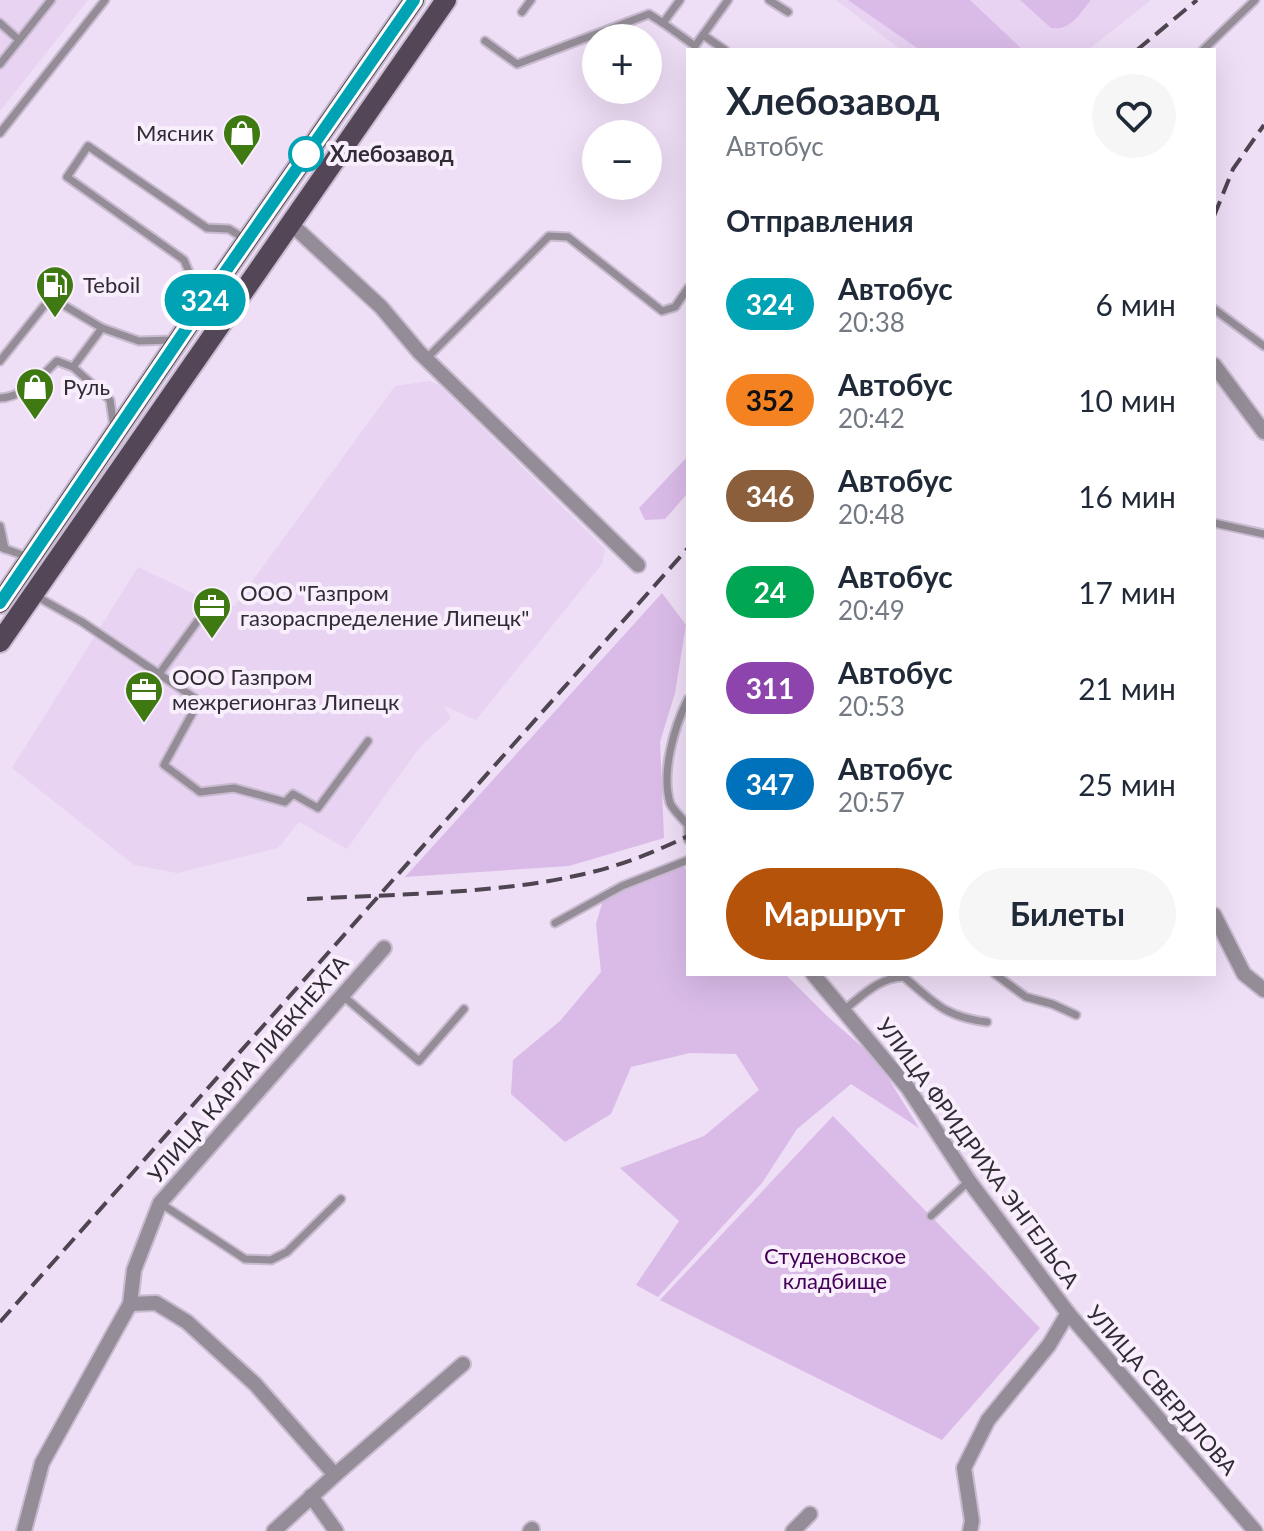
<!DOCTYPE html>
<html lang="ru">
<meta charset="utf-8">
<style>
:root{--surface:#fff;--page:#f6f6f7;--text:#1f2937;--muted:#747a83;--accent:#b45309}
body{margin:0;font-family:Lato,sans-serif;background:var(--page);color:var(--text);height:100vh;display:flex;flex-direction:column;font-size:30px;white-space:nowrap}
*{box-sizing:border-box;margin:0}
p{font-size:26px;color:var(--muted)}
.icon{flex:none;width:44px;height:44px;fill:none;stroke:currentColor;stroke-width:2;stroke-linecap:round;stroke-linejoin:round}
.map{position:relative;flex:1;overflow:hidden}
.drawer{position:absolute;left:686px;top:48px;width:530px;height:928px;display:flex;flex-direction:column;background:var(--surface);border-radius:0px;box-shadow:0 8px 32px #0002}
.drawer>*{flex:none}
.badge{padding:0 16px;border-radius:26px;font-size:28px;line-height:52px}
.controls{position:absolute;left:582px;top:24px;display:grid;gap:16px}
.controls a{display:grid;place-items:center;width:80px;height:80px;border-radius:50%;background:var(--surface);box-shadow:0 8px 32px #0002;font-size:40px}
.map>.badge{position:absolute;translate:-50% -50%;box-shadow:0 0 0 4px #fff}
h2{padding:0 40px;font-size:30px;line-height:72px}
.round{display:grid;place-items:center;flex:none;width:84px;height:84px;border-radius:42px;background:var(--page)}
.summary{display:flex;align-items:center;justify-content:space-between;height:136px;padding:0 40px}
h1{font-size:38px;font-weight:700;line-height:60px}
.primary-button{display:flex;gap:16px;margin-top:auto;padding:16px 40px}
.primary-button a{flex:1;height:92px;border-radius:48px;background:var(--accent);color:#fff;font-size:32px;font-weight:700;line-height:92px;text-align:center}
.primary-button a+a{background:var(--page);color:var(--text)}
ul{padding:0;list-style:none}
li{display:flex;align-items:center;gap:24px;height:96px;padding:0 40px}
li div{flex:1}
li b{display:block;font-size:30px}
li em{font-style:normal}
li .badge{min-width:88px;font-weight:700;text-align:center}
.map>svg:first-child{display:block}
</style>
<div class="map">
<svg width="1264" height="1531" viewBox="0 0 1264 1531">
<rect width="100%" height="100%" fill="#eedef6"/>
<g fill="#e8d3f2">
<polygon points="0,0 88,0 0,111"/>
<polygon points="836,0 1151,0 1088,50 901,50"/>
<polygon points="430,381 440,386 605,549 602,564 476,720 444,706 451,718 420,747 347,849 299,822 278,848 177,873 134,865 12,768 138,567 219,606 234,606 395,386"/>
</g>
<g fill="#dabbe8">
<polygon points="848,0 970,0 1023,50 920,50"/>
<path d="M1020,0H1091C1079,14 1071,31 1051,28Z"/>
<polygon points="688,456 688,493 665,519 645,520 639,508"/>
<polygon points="662,593 686,625 675,693 660,742 664,838 569,866 405,877"/>
<polygon points="679,858 688,873 688,974 785,974 827,1016 877,1060 919,1128 851,1084 797,1129 762,1183 658,1297 636,1285 679,1221 620,1168 704,1136 759,1090 736,1054 690,1053 631,1067 611,1114 565,1142 511,1094 513,1060 560,1021 601,972 596,924 603,900"/>
<polygon points="833,1116 1040,1328 942,1440 660,1300"/>
</g>
<g fill="none" stroke-linecap="round" stroke-linejoin="round">
<g stroke="#c8bacf" stroke-width="11">
<g id="lane">
<polyline points="680,0 663,23 695,46 728,0"/>
<polyline points="769,0 788,12"/>
<polyline points="522,12 531,0"/>
<polyline points="0,23 19,40"/>
<polyline points="703,35 725,50"/>
<polyline points="485,41 517,64 649,14 663,23"/>
<polyline points="1203,50 1255,0"/>
<polyline points="0,64 51,0"/>
<polyline points="0,133 105,0"/>
<polyline points="204,295 195,286 184,260 67,177 88,146 207,228 229,229 245,239"/>
<polyline points="1214,309 1264,346"/>
<polyline points="426,359 549,236 568,237 662,311 675,307 688,288"/>
<polyline points="0,361 44,306 60,303 102,328"/>
<path d="M0,398C24,397 41,376 57,361L73,367"/>
<polyline points="114,428 110,400 73,367 102,328 139,341 173,340"/>
<polyline points="1214,523 1264,534"/>
<polyline points="0,526 5,549"/>
<polyline points="0,547 28,557"/>
<polyline points="36,596 82,622 199,701 164,765 200,792 234,788 285,802 293,794 318,808 368,741"/>
<polyline points="159,674 202,615"/>
<polyline points="688,821 688,840"/>
<path d="M686,823C681,817 673,810 670,803C661,772 674,727 688,699"/>
<polyline points="555,923 622,886 688,860"/>
<polyline points="995,974 1026,997 1052,1004 1076,1015"/>
<polyline points="342,995 419,1061 464,1009"/>
<path d="M845,1009C863,995 880,977 904,977C935,1003 945,1017 987,1022"/>
<polyline points="160,1203 245,1259 271,1260 287,1252 341,1199"/>
<polyline points="931,1216 969,1181"/>
</g>
</g>
<g stroke="#c8bacf" stroke-width="18">
<g id="street">
<polyline points="290,223 381,307 419,352 638,565"/>
<polyline points="1214,365 1264,432"/>
<polyline points="1214,915 1244,974 1264,990"/>
<polyline points="813,974 908,1088 969,1181 1068,1313 1049,1345 988,1420 964,1468 972,1521 970,1531"/>
<polyline points="130,1304 156,1303 187,1322 255,1384 335,1475"/>
<polyline points="1068,1313 1255,1531"/>
<polyline points="311,1496 336,1531"/>
<polyline points="24,1531 42,1463 130,1304 134,1270 160,1203 384,948"/>
<polyline points="274,1531 335,1475 463,1364"/>
<polyline points="530,1531 532,1529"/>
<polyline points="793,1531 810,1514"/>
</g>
</g>
<g stroke="#c8bacf" stroke-width="24">
<g id="primary">
<polyline points="0,603 207,298 414,0"/>
<polyline points="0,642 446,0"/>
</g>
</g>
<use href="#lane" stroke="#948d97" stroke-width="7"/>
<use href="#street" stroke="#948d97" stroke-width="14"/>
<use href="#primary" stroke="#524657" stroke-width="20"/>
<g stroke="#4d4550" stroke-width="4" stroke-dasharray="16 8" stroke-linecap="butt">
<polyline points="1137,50 1197,0"/>
<polyline points="1214,216 1233,169 1264,125"/>
<path d="M307,899C395,894 498,894 584,874C620,866 655,852 688,836"/>
<polyline points="0,1322 688,548"/>
</g>
</g>
<g fill="none" stroke-linecap="round" stroke-linejoin="round">
<g stroke="#fff" stroke-width="18">
<polyline id="line" points="0,603 207,298 414,0"/>
</g>
<use href="#line" stroke="#00a3b4" stroke-width="12"/>
</g>
<defs>
<g id="shop-pin" transform="scale(2)"><path d="M0 17L-7.5 6A9.5 9.5 0 1 1 7.5 6Z" fill="#3f7912" stroke="#f8eefc"/><path d="M-5-2.5h2.3a2.7 3.5 0 0 1 5.4 0H5L5.5 6h-11ZM-1.5-2.5h3a1.5 2.3 0 0 0-3 0Z" fill="#fff"/></g>
<g id="fuel-pin" transform="scale(2)"><path d="M0 17L-7.5 6A9.5 9.5 0 1 1 7.5 6Z" fill="#3f7912" stroke="#f8eefc"/><path d="M-5.5-6h7V0h2V4h1.3V-2.5L3-4.5l.8-.8L6-3V5H2.5V1h-1V6h-7ZM-4.2-4.7v3.2H.2V-4.7Z" fill="#fff"/></g>
<g id="office-pin" transform="scale(2)"><path d="M0 17L-7.5 6A9.5 9.5 0 1 1 7.5 6Z" fill="#3f7912" stroke="#f8eefc"/><path d="M-6-3h4V-5.5h4V-3h4V5H-6ZM-1-4.5V-3h2v-1.5ZM-6 0V1H6V0Z" fill="#fff"/></g>
</defs>
<g fill-rule="evenodd">
<use href="#shop-pin" x="242" y="133"/>
<use href="#fuel-pin" x="55" y="285"/>
<use href="#shop-pin" x="35" y="387"/>
<use href="#office-pin" x="212" y="606"/>
<use href="#office-pin" x="144" y="690"/>
</g>
<circle fill="#fff" stroke="#00a3b4" stroke-width="4" cx="306" cy="154" r="16"/>
<g text-anchor="middle" stroke-width="8" stroke-linejoin="round" paint-order="stroke">
<g font-size="22" fill="#312b34" stroke="#f8eefc" text-anchor="start">
<text x="214" y="141" text-anchor="end">Мясник</text>
<text x="83" y="293">Teboil</text>
<text x="63" y="395">Руль</text>
<text x="240" y="601">ООО "Газпром<tspan x="240" dy="25">газораспределение Липецк"</tspan></text>
<text x="172" y="685">ООО Газпром<tspan x="172" dy="25">межрегионгаз Липецк</tspan></text>
</g>
<g font-size="22" font-weight="bold" fill="#312b34" stroke="#f8eefc" text-anchor="start">
<text x="330" y="162">Хлебозавод</text>
</g>
<g font-size="22" fill="#312b34" stroke="#f8eefc">
<text transform="translate(248 1069) rotate(-49)" y="8">УЛИЦА КАРЛА ЛИБКНЕХТА</text>
<text transform="translate(978 1153) rotate(54)" y="8">УЛИЦА ФРИДРИХА ЭНГЕЛЬСА</text>
<text transform="translate(1162 1390) rotate(49)" y="8">УЛИЦА СВЕРДЛОВА</text>
</g>
<g font-size="22" fill="#430057" stroke="#f8eefc">
<text x="835" y="1264">Студеновское<tspan x="835" dy="25">кладбище</tspan></text>
</g>
</g>
</svg>
<div class="controls">
<a>+</a>
<a>−</a>
</div>
<b class="badge" style="left:205px;top:300px;background:#00a3b4;color:#fff">324</b>
<section class="drawer">
<div class="summary"><div><h1>Хлебозавод</h1><p>Автобус</p></div><a class="round"><svg class="icon" aria-label="heart" viewBox="0 0 24 24"><path d="M12 20l-8-8c-3-5 5-10 8-4 3-6 11-1 8 4z"/></svg></a></div>
<h2>Отправления</h2>
<ul>
<li><span class="badge" style="background:#00a3b4;color:#fff">324</span><div><b>Автобус</b><p>20:38</p></div><em>6 мин</em></li>
<li><span class="badge" style="background:#f58220;color:#111">352</span><div><b>Автобус</b><p>20:42</p></div><em>10 мин</em></li>
<li><span class="badge" style="background:#8b5e3c;color:#fff">346</span><div><b>Автобус</b><p>20:48</p></div><em>16 мин</em></li>
<li><span class="badge" style="background:#00a651;color:#fff">24</span><div><b>Автобус</b><p>20:49</p></div><em>17 мин</em></li>
<li><span class="badge" style="background:#8e44ad;color:#fff">311</span><div><b>Автобус</b><p>20:53</p></div><em>21 мин</em></li>
<li><span class="badge" style="background:#0072bc;color:#fff">347</span><div><b>Автобус</b><p>20:57</p></div><em>25 мин</em></li>
</ul>
<div class="primary-button"><a>Маршрут</a><a>Билеты</a></div>
</section>
</div>
